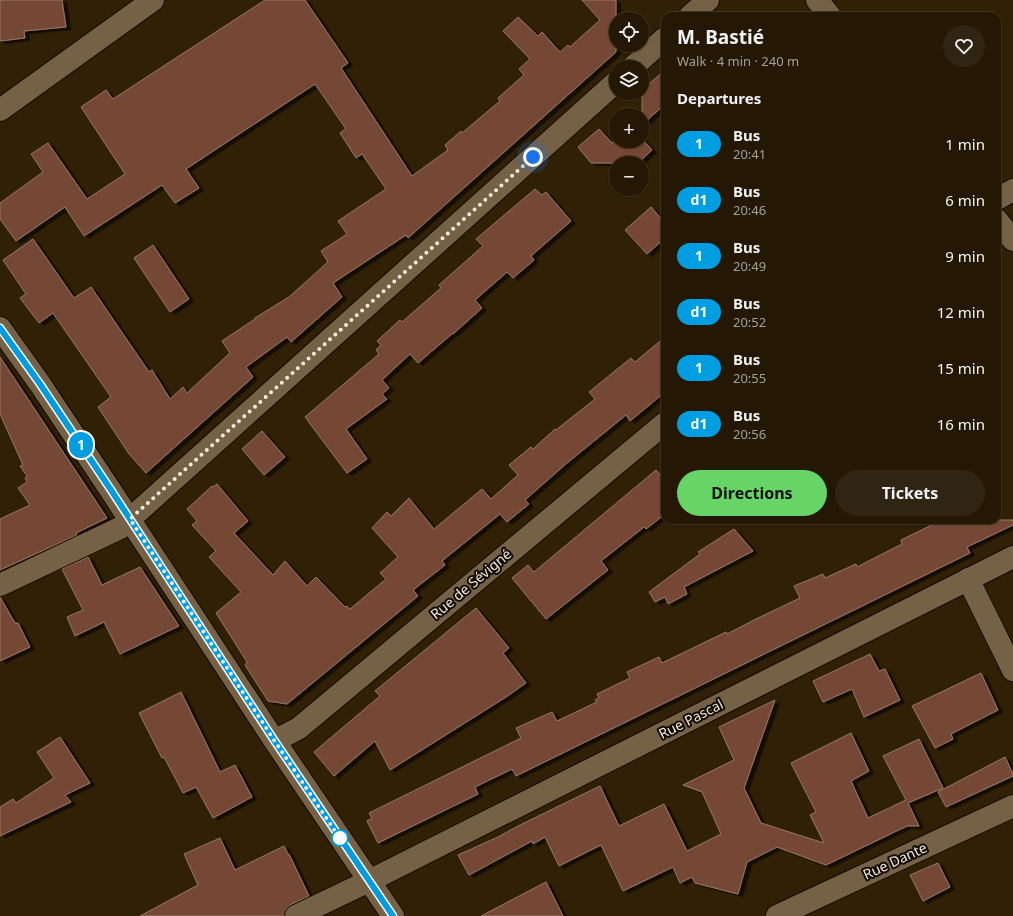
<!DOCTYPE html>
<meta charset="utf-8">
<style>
:root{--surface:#241804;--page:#302513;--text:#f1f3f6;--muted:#a3a09a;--line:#413726;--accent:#66d466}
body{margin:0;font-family:"Noto Sans",sans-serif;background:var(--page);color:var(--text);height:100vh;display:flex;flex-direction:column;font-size:15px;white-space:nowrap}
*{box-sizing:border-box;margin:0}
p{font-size:13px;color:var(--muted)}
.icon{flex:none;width:22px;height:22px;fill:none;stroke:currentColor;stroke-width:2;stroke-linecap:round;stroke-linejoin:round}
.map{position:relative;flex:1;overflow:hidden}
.panel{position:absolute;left:661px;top:12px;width:340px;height:512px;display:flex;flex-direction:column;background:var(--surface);border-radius:12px;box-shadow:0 1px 3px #0004,0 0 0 1px var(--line)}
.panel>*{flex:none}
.badge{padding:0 8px;border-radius:13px;font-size:14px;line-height:26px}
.tools{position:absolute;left:609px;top:12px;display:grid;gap:8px}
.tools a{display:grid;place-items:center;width:40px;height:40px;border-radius:50%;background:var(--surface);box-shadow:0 1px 3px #0004,0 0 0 1px var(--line);font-size:20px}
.you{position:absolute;width:20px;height:20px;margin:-10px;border:3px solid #fff;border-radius:50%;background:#1a73e8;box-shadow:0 0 0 6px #1a73e833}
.map>.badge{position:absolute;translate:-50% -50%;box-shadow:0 0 0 2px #fff}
h2{padding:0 16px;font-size:15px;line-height:36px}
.round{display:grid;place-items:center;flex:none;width:42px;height:42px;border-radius:21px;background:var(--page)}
.summary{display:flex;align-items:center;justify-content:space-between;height:68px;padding:0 16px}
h1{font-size:19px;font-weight:700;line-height:30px}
.primary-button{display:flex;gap:8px;margin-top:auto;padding:8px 16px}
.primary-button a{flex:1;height:46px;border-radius:24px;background:var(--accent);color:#111;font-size:16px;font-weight:700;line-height:46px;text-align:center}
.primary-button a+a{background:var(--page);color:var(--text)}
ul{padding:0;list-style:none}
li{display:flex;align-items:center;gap:12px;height:56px;padding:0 16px}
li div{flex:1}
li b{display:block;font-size:15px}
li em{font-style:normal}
li .badge{min-width:44px;font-weight:700;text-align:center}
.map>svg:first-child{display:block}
</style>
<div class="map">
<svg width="1013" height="916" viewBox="0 0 1013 916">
<defs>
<filter id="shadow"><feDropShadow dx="4.5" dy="2.5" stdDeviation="0" flood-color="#0009"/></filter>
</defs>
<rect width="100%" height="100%" fill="#302005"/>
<g fill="#754735" stroke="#99776b" filter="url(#shadow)">
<polygon points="0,0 62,0 66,27 24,31 25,38 0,41"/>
<polygon points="265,0 305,0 348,63 341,68 412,176 448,150 445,145 461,131 462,133 500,101 498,98 524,75 519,69 530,59 503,31 518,17 538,36 542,32 560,52 568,45 570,47 600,20 582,0 616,0 616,52 408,238 406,235 333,283 342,297 291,342 287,337 246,367 253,377 146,473 129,454 98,407 111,397 53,313 39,323 20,298 26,294 3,260 33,239 74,298 91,287 149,372 152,370 170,399 183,387 187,393 230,353 222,341 255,319 255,318 289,297 328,262 321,251 347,234 338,221 386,189 362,154 356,158 340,133 346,129 315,84 186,169 199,188 175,203 162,185 84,236 65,207 16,241 0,219 0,203 43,172 31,154 48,143 87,199 125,174 81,107 106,90 113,99"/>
<polygon points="665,70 665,104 642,125 642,90"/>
<polygon points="599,129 612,143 616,140 616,141 642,141 642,139 652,150 638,163 591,163 578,147"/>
<polygon points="535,189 542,195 546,192 571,221 531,256 534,260 513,278 507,272 475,300 482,308 453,334 453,333 418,363 410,354 382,380 389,388 382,394 387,399 346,429 367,459 347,473 305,417 379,354 376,350 381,345 377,341 400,320 402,322 441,288 439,285 483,246 476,239"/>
<polygon points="651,207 665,223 665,238 647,254 625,230"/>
<polygon points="153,245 189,299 170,312 134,258"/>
<polygon points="665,337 665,392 630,421 626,415 567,463 525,500 529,504 507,522 500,514 442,561 445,565 413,590 418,596 287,704 268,701 245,665 247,662 216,613 241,592 209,557 216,551 192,525 197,521 187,509 212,486 213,487 217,484 248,521 234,533 273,575 285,561 307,586 316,577 345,607 346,606 350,609 386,579 380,573 398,557 372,528 387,512 391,516 409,498 434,529 482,489 491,499 518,475 509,465 531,447 533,449 555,429 556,430 595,399 589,392 631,358 635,362"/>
<polygon points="0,357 107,518 76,533 77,535 0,570 0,519 30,505 18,488 27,482 25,478 27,476 20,466 23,465 0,414"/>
<polygon points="262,431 285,457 264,475 242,449"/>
<polygon points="656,470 665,481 665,514 646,529 644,527 601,561 608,570 546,619 512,578 528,565 534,572"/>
<polygon points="942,520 1013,520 1013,525 967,547 970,553 516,776 512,769 475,787 478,794 378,843 367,821 372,818 369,813 521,738 516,728 552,712 557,721 597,702 595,700 599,698 597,694 630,678 627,672 659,657 662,663 726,632 727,634 758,618 800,598 794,586 823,574 825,578 856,564 857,567 898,546 902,544 901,540"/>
<polygon points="734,529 753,551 684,587 687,594 668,604 665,597 655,602 649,592 700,554 698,552"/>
<polygon points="88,557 102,585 140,567 179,626 120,654 104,622 75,636 67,617 83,610 62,569"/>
<polygon points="0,597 15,623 18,623 30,647 0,661"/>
<polygon points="476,608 509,648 503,653 526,683 506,697 390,770 375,741 334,776 314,752 380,696 375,691"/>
<polygon points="870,654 879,671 885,669 900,700 864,717 852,689 823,702 813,681"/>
<polygon points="981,673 998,710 951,734 953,739 935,748 912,706"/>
<polygon points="181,692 220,772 235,765 252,797 213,818 196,787 183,793 164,757 162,758 139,713"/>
<polygon points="775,700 744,788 761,823 824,843 810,815 816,812 791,763 851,733 869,771 851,781 868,818 906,800 883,756 919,739 943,788 908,803 919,826 907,826 826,865 777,847 747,862 738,894 695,883 692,877 680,883 673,867 623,891 601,845 559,866 545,837 533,844 532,841 469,875 458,855 498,837 520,825 600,786 619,826 664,804 687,851 721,834 702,792 683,785 734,760 719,727"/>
<polygon points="60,737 90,783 65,795 71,802 0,836 0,807 13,799 16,803 54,778 37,752"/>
<polygon points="1005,757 1013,774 1013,776 946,807 938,792"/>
<polygon points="220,838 235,870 284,846 288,854 289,854 309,896 290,905 286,909 284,916 140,916 198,885 184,854"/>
<polygon points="938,863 950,887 923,901 910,875"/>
<polygon points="546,882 563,916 481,916"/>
</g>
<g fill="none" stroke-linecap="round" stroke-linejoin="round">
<g stroke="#170900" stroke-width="24">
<g id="minor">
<polyline points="817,0 830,16"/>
<polyline points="690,16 708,0"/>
<polyline points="633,67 665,38"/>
<polyline points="0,110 153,0"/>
<polyline points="997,199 1013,190"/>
<polyline points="997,220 1013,240"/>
<polyline points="0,328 40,384 111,491 274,740 393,916"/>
<polyline points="968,579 1013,670"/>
<polyline points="0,585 120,528 616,82"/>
<polyline points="274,740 286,735 299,728 665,423"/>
<polyline points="296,916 369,881 1013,557"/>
<polyline points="777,916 1013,806"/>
</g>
</g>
<use href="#minor" stroke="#746146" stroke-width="22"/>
</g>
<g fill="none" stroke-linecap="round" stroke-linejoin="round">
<g stroke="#fff" stroke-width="9">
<polyline id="line" points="0,328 40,384 111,490 274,740 393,916"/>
</g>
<use href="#line" stroke="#009de0" stroke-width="6"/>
<polyline stroke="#f5eadb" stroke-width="4" stroke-dasharray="0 7.2" points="340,838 341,840 274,740 130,519 533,157"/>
</g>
<circle fill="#fff" stroke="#009de0" stroke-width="2" cx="340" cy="838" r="8"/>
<g text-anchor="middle" stroke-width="4" stroke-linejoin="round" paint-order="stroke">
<g font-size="14" fill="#f5eadb" stroke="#120b03">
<text transform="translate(471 584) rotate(-40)" y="5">Rue de Sévigné</text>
<text transform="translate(691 719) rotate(-27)" y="5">Rue Pascal</text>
<text transform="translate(895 861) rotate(-25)" y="5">Rue Dante</text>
</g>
</g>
</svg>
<div class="tools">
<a><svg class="icon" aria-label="locate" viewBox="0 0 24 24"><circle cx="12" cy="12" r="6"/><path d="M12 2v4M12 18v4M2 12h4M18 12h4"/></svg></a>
<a><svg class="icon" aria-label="layers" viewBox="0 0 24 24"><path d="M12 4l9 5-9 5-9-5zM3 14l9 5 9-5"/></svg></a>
<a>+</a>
<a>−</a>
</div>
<div class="you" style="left:533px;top:157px"></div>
<b class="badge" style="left:81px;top:445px;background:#009de0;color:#fff">1</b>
<section class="panel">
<div class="summary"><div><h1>M. Bastié</h1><p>Walk · 4 min · 240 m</p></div><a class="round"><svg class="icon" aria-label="heart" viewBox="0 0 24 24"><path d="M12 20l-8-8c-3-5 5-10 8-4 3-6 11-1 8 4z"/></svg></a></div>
<h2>Departures</h2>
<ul>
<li><span class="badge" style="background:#009de0;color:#fff">1</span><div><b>Bus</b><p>20:41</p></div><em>1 min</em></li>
<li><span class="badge" style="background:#009de0;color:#fff">d1</span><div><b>Bus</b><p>20:46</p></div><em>6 min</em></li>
<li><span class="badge" style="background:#009de0;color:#fff">1</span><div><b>Bus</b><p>20:49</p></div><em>9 min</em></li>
<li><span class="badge" style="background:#009de0;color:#fff">d1</span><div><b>Bus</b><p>20:52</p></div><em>12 min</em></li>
<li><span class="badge" style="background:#009de0;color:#fff">1</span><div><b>Bus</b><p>20:55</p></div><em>15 min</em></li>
<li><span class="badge" style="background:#009de0;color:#fff">d1</span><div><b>Bus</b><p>20:56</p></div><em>16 min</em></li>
</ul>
<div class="primary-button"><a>Directions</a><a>Tickets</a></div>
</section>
</div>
